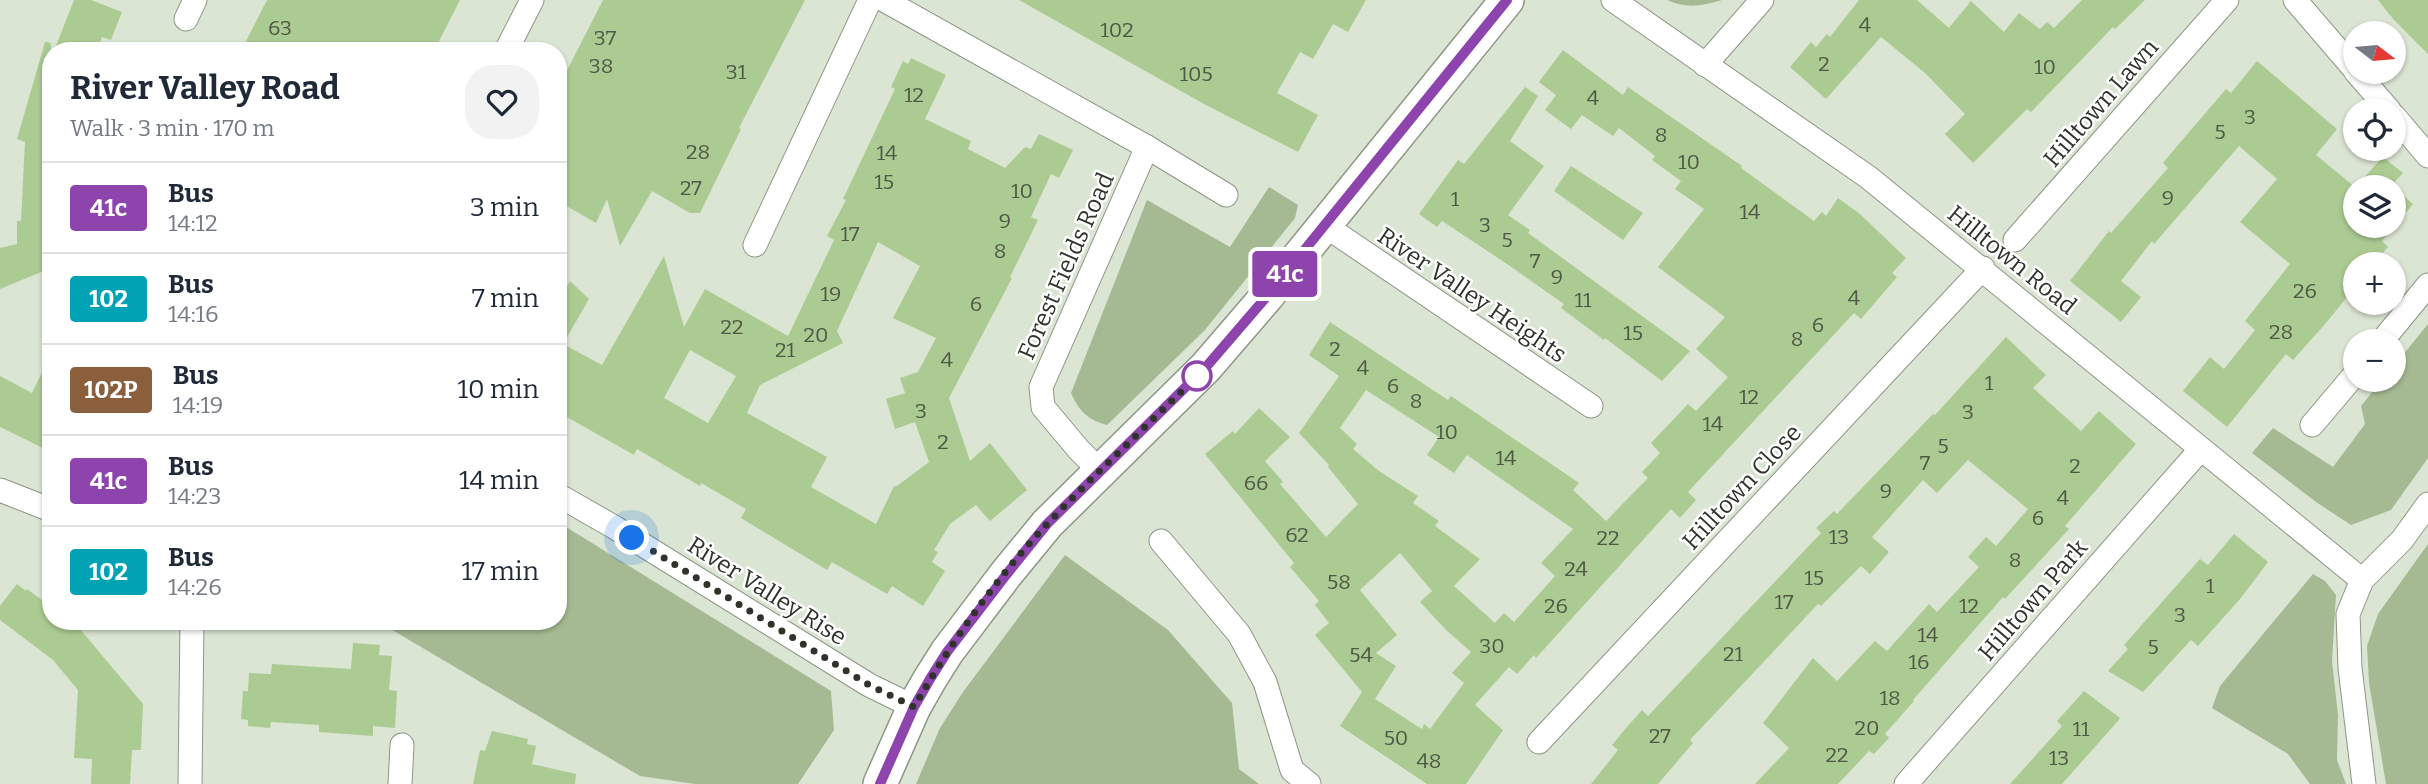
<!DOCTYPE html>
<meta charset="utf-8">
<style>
:root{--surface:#fff;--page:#f2f2f3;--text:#1f2937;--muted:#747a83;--line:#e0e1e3}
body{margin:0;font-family:Bitter,serif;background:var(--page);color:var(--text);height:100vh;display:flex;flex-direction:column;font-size:26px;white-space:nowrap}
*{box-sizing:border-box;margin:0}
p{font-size:23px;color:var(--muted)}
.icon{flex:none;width:38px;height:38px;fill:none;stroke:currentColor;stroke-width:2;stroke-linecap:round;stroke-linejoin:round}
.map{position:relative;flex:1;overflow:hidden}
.panel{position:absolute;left:42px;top:42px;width:525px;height:588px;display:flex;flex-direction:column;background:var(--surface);border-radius:28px;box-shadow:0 2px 5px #0004}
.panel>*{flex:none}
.badge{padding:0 14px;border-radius:5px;font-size:24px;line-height:46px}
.needle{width:46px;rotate:106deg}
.tools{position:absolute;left:2343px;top:21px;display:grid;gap:14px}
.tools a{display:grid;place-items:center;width:63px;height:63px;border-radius:50%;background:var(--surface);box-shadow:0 2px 5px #0004;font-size:35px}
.you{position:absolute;width:35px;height:35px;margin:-18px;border:5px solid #fff;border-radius:50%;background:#1a73e8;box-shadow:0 0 0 10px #1a73e833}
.map>.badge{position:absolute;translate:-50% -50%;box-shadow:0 0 0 4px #fff}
.round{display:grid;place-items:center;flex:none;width:74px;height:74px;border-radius:28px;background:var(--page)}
.head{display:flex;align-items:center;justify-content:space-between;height:119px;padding:0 28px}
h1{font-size:33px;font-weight:700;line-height:52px}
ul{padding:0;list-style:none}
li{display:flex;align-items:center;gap:21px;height:91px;padding:0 28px;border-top:2px solid var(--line)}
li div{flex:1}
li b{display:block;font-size:26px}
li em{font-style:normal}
li .badge{min-width:77px;font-weight:700;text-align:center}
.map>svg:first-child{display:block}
</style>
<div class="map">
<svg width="2428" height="784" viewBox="0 0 2428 784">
<rect width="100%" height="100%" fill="#dbe5d3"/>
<g fill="#a5ba92">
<path d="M1667,0H1722C1702,6 1686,9 1667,0Z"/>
<path d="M1269,187L1298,205L1295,218L1205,330L1107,425C1088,420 1079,411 1071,393L1147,200L1230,247Z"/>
<polygon points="2428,324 2428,458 2391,510 2351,525 2316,502 2252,453 2273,428 2333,467 2365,424 2361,406 2382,380 2394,380 2394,366"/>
<polygon points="558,522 831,691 834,730 798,784 695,784 640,776 377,621 558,621"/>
<polygon points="2428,544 2428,784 2386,784 2369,683 2367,646 2378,614"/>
<polygon points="1065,555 1168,630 1232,703 1239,769 1259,784 916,784 940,728 963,692"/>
<polygon points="2313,574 2325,581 2336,595 2332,661 2338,715 2337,760 2346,784 2310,784 2288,754 2212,708 2220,686"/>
</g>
<g fill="#accb92" fill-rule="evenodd">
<polygon points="74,0 91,0 122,12 111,40 102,37 97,51 54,51"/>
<polygon points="267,0 460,0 434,51 241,51"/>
<polygon points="603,0 805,0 739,128 741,129 700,213 690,213 652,191 620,246 607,199 596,223 558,201 558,88"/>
<polygon points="1019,0 1366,0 1348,32 1333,24 1313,59 1300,52 1277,93 1318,115 1298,152 1204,104"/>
<polygon points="1859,0 1917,0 1949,28 1971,1 2004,32 2019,13 2040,29 2047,22 2054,28 2082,0 2145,0 2115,29 2113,27 2031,112 2027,109 1973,163 1945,134 1965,114 1925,73 1881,37 1826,99 1790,67 1811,42 1816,47 1827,34 1830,37"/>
<polygon points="2378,0 2428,0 2428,54 2394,20"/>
<polygon points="45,42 51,43 51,268 0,289 0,248 17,244 17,221 21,221 25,142 17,139"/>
<path d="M1563,50L1623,95L1628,87L1742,166L1741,168L1814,221L1822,212L1826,216L1838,198L1860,214L1906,258L1892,273L1897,277L1861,319L1854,313L1688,492L1696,500L1680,518L1671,509L1536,658L1534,655L1517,674L1509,667L1475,705L1503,730L1466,784H1427L1340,726L1362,692L1315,635L1329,623L1315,605L1319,601L1290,567L1294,563L1205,454L1233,431L1235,434L1259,408L1290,437L1265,461L1283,482L1280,484L1326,537L1358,504L1328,467L1329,465L1299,433L1339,376L1309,355L1330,322L1448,400L1451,396L1579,483L1573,490L1606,521L1648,478L1642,472L1660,453L1651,443L1688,404L1696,411L1728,377L1696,349L1725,317L1658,267L1704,209L1675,189L1681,181L1652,160L1655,156L1619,128L1613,136L1582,115L1571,129L1545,110L1556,95L1539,82ZM1366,390L1439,437L1427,455L1454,473L1467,455L1573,529L1541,563L1555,576L1514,622L1504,613L1495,623L1454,586L1480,559L1435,526L1439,521L1413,503L1418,496L1379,471L1353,449L1357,444L1340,428ZM1400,553L1432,591L1420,602L1446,630L1471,652L1452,673L1464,683L1430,729L1424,724L1422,729L1375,699L1396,666L1376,653L1397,635L1360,590Z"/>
<path d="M911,58L946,75L925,119L971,141L968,149L1005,168L1025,147L1031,149L1039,134L1073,150L1059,178L1051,174L1031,217L1038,220L1010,277L1012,278L949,398L970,461L990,443L1027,490L990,521L976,505L950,524L934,550L938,552L932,562L945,571L923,606L892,586L887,594L832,562L827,570L741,518L746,509L701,483L700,486L637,449L634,455L558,412V303L570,281L589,299L563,344L602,365L664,256L684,327L705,289L788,336L834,240L827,236L846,200L843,199L895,89L891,87L903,61L908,64ZM878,242L920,266L893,318L936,338L918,372L900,378L905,393L886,399L895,429L915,422L929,462L897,486H894L876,524L811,487L827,457L747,413L760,385L843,343L837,331ZM690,350L736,376L708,423L664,398Z"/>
<polygon points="2257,61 2337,129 2316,155 2355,187 2383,157 2403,173 2391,186 2393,187 2356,187 2356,226 2394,226 2394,188 2413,204 2382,241 2388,247 2373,264 2356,264 2356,286 2326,323 2293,360 2286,354 2227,427 2183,391 2210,357 2224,369 2255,330 2245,321 2290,264 2240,222 2277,179 2239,146 2154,244 2152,241 2121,281 2141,297 2121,322 2070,281 2109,231 2111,233 2168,168 2163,163 2178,145 2226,89 2231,93"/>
<polygon points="1525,87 1538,96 1510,141 1544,166 1508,215 1530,230 1528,233 1690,351 1662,381 1605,338 1604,340 1561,308 1564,304 1507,264 1442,221 1437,227 1419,214 1458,160 1464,164"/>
<polygon points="1571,166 1643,213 1623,240 1554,191"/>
<polygon points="2006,337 2046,375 2033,388 2081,431 2099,411 2136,444 2065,526 2069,529 2005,599 2003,597 1913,700 1914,701 1885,734 1889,738 1874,754 1869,751 1838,784 1755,784 1789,748 1763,723 1813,658 1837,681 1875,641 1887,651 1929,604 1937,612 1979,567 1968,557 1986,537 1996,546 2028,509 1968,460 1937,493 1923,480 1872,537 1889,552 1870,574 1861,566 1821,606 1818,604 1690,740 1693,743 1658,784 1591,784 1618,750 1612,745 1626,728 1642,710 1648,716 1821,533 1816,528 1834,511 1837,514 1933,414 1935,415"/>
<polygon points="51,354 51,452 0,427 0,376 32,393"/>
<polygon points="2234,534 2268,562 2240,599 2198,646 2191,640 2143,692 2108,671 2128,649 2124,645 2200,559 2208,565"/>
<polygon points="17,584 26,591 27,589 51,607 51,621 70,621 79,628 143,704 141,750 132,750 130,784 91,784 92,759 74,758 78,690 53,660 0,620 0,606"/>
<polygon points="353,643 380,645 379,655 392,656 389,690 397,691 395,728 373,726 373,736 319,732 319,725 271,722 270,728 248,726 248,720 241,719 243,691 248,691 249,673 271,674 272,664 351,669"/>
<polygon points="2084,691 2120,718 2118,721 2062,784 2010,784 2062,726 2057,721"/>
<polygon points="492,731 528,739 527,744 536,746 532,764 576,774 575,784 473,784 480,750 485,751"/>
</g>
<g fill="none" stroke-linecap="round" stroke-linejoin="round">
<g stroke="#8d9686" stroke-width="25">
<g id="street">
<polyline points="884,0 1147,147 1226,195"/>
<polyline points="1613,0 1868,177 2362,580"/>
<polyline points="2295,0 2356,71"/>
<polyline points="186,19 195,0"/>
<polyline points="506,51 532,0"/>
<polyline points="1705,65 1762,0"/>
<polyline points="2356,72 2389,110"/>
<polyline points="2394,116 2428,156"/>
<polyline points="1324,225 1591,406"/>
<polyline points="2015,240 2227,0"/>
<polyline points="755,245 870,0"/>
<polyline points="2382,341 2428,285"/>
<polyline points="2312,425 2356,373"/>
<polyline points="1100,471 1079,450 1043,407 1041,387 1147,147"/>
<polyline points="0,490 51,510"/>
<polyline points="558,495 614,527 869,685 914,707"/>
<polyline points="1161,541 1239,634 1265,682 1292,770 1309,784"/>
<polyline points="1539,742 1983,268"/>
<polyline points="190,784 192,621"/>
<polyline points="400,784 402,745"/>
<polyline points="1906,784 2200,450"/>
<polyline points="2364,784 2350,668 2348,614 2362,580 2402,540 2428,504"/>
</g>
</g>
<g stroke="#8d9686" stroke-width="36">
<polyline id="secondary" points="880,784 914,707 930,679 947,652 1006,574 1047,524 1206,367 1268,295 1507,0"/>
</g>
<use href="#street" stroke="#fff" stroke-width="23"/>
<use href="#secondary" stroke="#fff" stroke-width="33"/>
</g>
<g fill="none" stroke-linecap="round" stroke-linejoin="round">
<g stroke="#fff" stroke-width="16">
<polyline id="line" points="880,784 914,707 930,679 947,652 1006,575 1047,524 1206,367 1268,295 1507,0"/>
</g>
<use href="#line" stroke="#8e44ad" stroke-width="10"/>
<path stroke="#2f332c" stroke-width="7" stroke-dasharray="0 12.6" d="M632,538L869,685L914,707C952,641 997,577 1049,522C1097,472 1148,425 1197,376"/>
</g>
<circle fill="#fff" stroke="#8e44ad" stroke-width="3.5" cx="1197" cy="376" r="14"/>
<g text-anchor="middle" stroke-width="5" stroke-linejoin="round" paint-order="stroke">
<g font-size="21" fill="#4e5946">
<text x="1865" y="32">4</text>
<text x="280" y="35">63</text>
<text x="1117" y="37">102</text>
<text x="605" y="45">37</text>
<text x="1824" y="71">2</text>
<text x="601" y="73">38</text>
<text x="2045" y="74">10</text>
<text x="736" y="79">31</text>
<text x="1196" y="81">105</text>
<text x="914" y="102">12</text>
<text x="1593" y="105">4</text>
<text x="2250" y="124">3</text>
<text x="2220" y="139">5</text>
<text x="1661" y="142">8</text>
<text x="698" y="159">28</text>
<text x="887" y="160">14</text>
<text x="1689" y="169">10</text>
<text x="884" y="189">15</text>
<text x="691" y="195">27</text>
<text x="1022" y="198">10</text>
<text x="2168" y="205">9</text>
<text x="1455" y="206">1</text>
<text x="1750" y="219">14</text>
<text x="1005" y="228">9</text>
<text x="1485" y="232">3</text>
<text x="850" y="241">17</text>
<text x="1507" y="247">5</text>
<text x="1000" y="258">8</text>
<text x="1535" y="268">7</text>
<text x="1557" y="284">9</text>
<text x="2305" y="298">26</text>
<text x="831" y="301">19</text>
<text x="1854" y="305">4</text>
<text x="1583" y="307">11</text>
<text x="976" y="311">6</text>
<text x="1818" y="332">6</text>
<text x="732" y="334">22</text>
<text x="2281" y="339">28</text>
<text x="1633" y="340">15</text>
<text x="816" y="342">20</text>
<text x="1797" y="346">8</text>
<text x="1335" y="356">2</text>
<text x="785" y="357">21</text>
<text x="947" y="367">4</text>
<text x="1363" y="375">4</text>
<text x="1989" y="390">1</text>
<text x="1393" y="393">6</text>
<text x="1749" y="404">12</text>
<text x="1416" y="408">8</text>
<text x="921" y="418">3</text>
<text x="1968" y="419">3</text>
<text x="1713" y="431">14</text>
<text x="1447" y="439">10</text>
<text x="943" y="449">2</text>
<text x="1943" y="453">5</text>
<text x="1506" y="465">14</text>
<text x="1925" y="470">7</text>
<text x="2075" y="473">2</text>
<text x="1256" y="490">66</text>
<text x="1886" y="498">9</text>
<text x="2063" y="505">4</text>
<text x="2038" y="525">6</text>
<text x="1297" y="542">62</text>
<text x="1839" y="544">13</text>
<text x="1608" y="545">22</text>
<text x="2015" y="567">8</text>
<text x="1576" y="576">24</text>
<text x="1814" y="585">15</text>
<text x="1339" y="589">58</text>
<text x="2210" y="593">1</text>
<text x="1784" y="609">17</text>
<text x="1556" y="613">26</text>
<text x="1969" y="613">12</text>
<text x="2180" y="622">3</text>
<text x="1928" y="642">14</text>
<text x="1492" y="653">30</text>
<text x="2153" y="654">5</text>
<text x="1733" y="661">21</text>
<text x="1361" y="662">54</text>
<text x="1919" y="669">16</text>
<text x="1890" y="705">18</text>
<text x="1867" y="735">20</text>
<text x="2081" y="736">11</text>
<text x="1660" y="743">27</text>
<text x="1396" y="745">50</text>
<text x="1837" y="762">22</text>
<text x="2059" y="765">13</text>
<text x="1429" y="768">48</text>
</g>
<g font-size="24" fill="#2f332c" stroke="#fff">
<text transform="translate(2101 103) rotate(-49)" y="8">Hilltown Lawn</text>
<text transform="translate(2012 260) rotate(39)" y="8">Hilltown Road</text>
<text transform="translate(1066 266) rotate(-66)" y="8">Forest Fields Road</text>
<text transform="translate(1472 295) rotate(34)" y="8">River Valley Heights</text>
<text transform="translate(1742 487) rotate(-47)" y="8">Hilltown Close</text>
<text transform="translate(767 591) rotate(32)" y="8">River Valley Rise</text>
<text transform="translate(2033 600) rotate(-49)" y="8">Hilltown Park</text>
</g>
</g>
</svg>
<div class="tools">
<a><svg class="needle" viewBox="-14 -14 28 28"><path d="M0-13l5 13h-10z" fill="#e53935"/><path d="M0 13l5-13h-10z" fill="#747a83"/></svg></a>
<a><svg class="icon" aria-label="locate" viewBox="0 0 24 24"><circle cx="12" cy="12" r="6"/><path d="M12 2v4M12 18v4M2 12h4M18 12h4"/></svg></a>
<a><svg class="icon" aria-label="layers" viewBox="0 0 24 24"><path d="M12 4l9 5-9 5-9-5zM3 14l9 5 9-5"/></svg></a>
<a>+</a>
<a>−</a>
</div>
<div class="you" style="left:632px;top:538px"></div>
<b class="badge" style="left:1285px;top:274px;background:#8e44ad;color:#fff">41c</b>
<section class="panel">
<div class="head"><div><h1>River Valley Road</h1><p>Walk · 3 min · 170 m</p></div><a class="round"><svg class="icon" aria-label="heart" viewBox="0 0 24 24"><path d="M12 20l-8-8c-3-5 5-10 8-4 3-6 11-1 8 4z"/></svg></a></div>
<ul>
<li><span class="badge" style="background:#8e44ad;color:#fff">41c</span><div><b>Bus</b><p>14:12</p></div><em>3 min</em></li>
<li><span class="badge" style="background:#00a3b4;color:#fff">102</span><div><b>Bus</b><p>14:16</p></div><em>7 min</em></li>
<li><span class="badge" style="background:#8b5e3c;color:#fff">102P</span><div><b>Bus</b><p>14:19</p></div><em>10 min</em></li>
<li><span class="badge" style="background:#8e44ad;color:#fff">41c</span><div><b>Bus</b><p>14:23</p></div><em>14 min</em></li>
<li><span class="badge" style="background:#00a3b4;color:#fff">102</span><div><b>Bus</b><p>14:26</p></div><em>17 min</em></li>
</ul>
</section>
</div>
